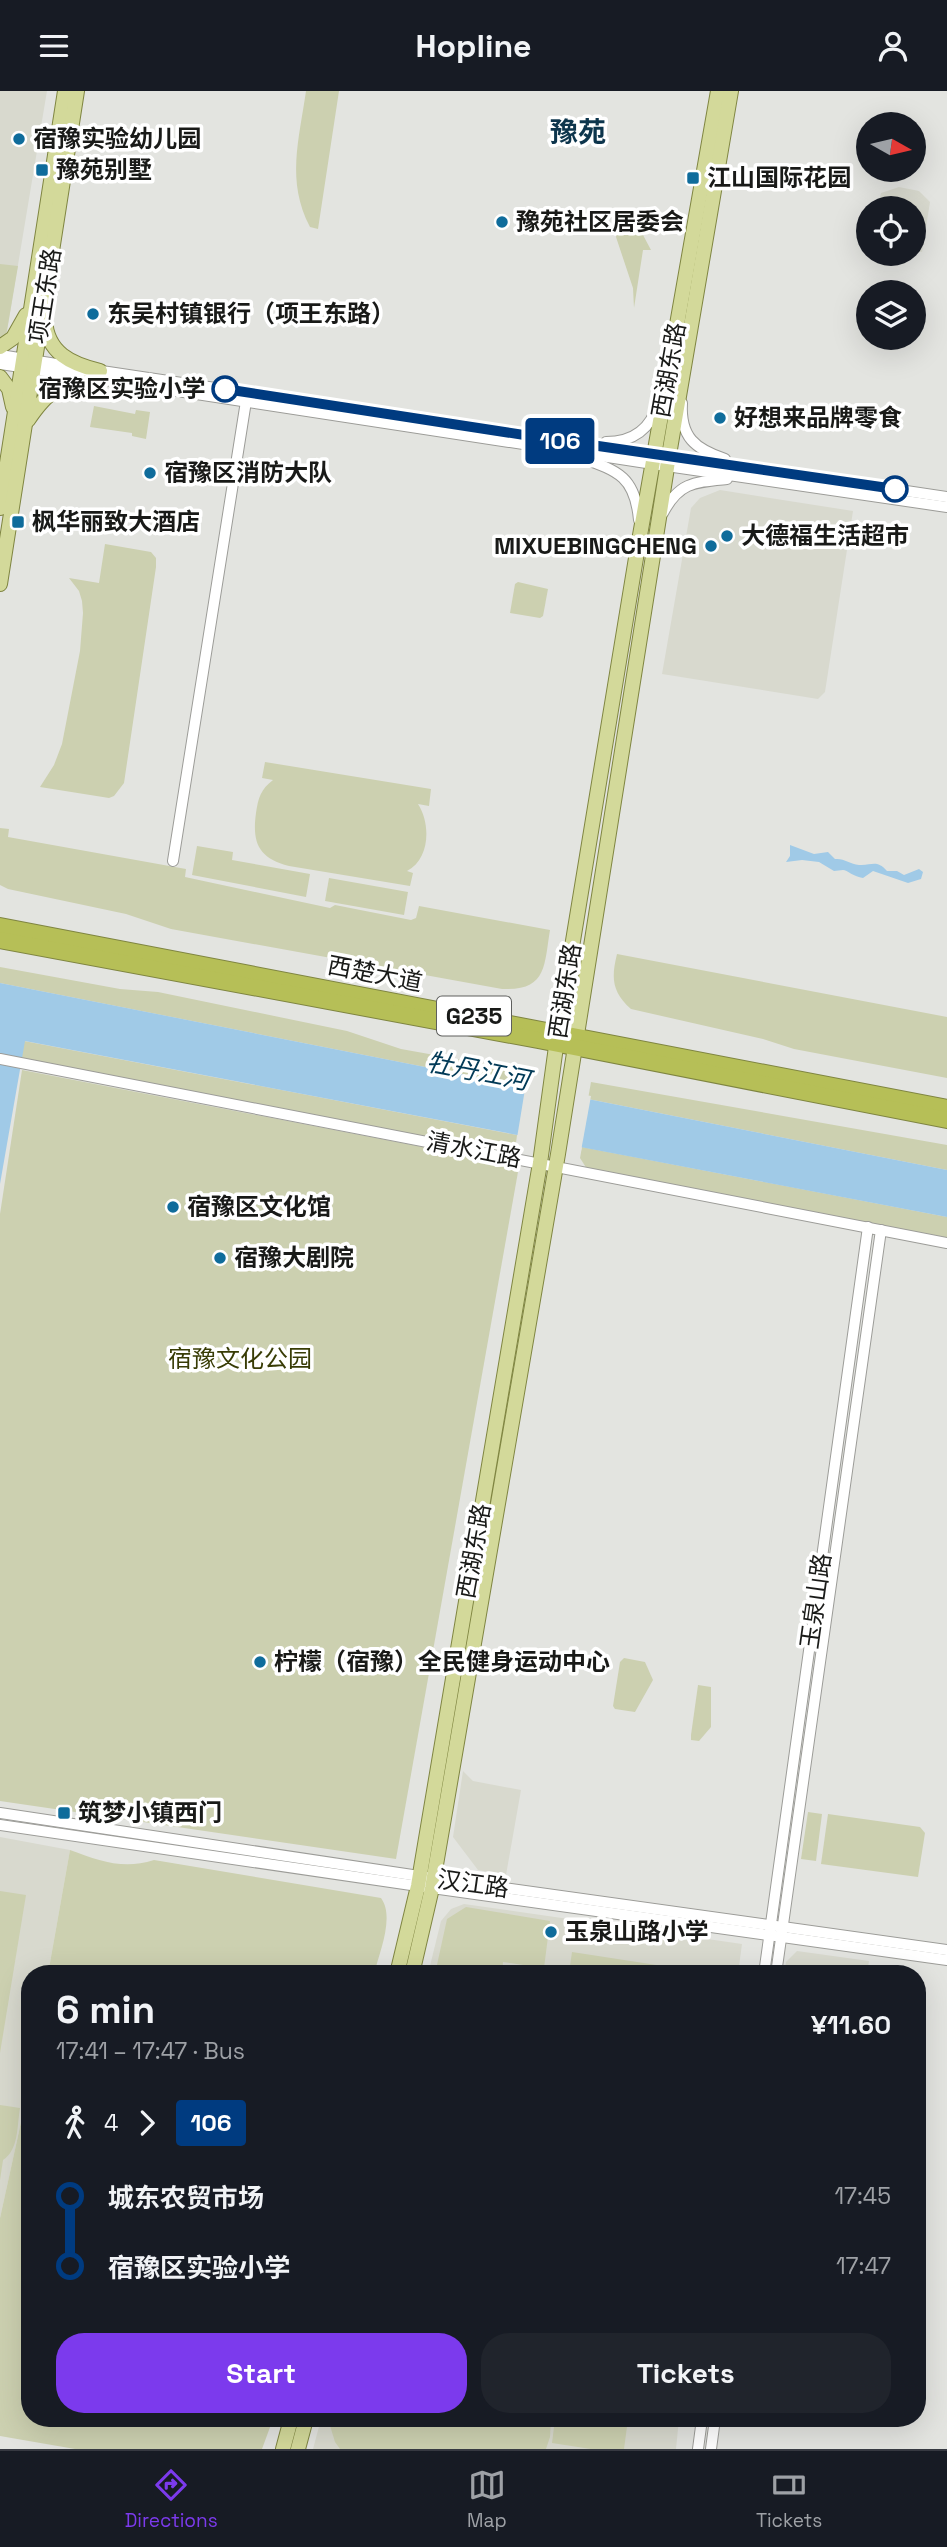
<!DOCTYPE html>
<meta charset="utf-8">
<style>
:root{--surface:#171b24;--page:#20242c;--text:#f1f3f6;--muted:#9ea1a6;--line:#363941;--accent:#7c3aed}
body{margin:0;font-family:"Space Grotesk","Noto Sans SC",sans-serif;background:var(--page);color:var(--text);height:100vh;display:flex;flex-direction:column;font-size:26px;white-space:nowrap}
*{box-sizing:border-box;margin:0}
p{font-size:23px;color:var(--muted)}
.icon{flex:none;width:38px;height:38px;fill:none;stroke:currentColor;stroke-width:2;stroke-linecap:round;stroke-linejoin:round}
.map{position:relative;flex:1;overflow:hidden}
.side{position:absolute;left:21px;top:1874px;width:905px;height:462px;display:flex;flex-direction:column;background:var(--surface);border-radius:28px;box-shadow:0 7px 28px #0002}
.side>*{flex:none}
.badge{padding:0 14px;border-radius:5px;font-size:24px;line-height:46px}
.needle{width:46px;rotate:98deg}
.controls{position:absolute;left:856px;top:21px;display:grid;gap:14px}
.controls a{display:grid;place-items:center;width:70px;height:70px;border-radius:50%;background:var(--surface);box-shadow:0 7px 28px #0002;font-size:35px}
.map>.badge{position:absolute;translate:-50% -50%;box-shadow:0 0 0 4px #fff}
.legs{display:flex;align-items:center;gap:10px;height:77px;padding:0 35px;font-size:23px}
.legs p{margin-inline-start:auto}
.head{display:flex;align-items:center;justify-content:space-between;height:119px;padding:0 35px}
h1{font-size:38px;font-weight:700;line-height:52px}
.cta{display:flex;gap:14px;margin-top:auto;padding:14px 35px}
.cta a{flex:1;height:80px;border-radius:28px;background:var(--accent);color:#fff;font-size:28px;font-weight:700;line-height:80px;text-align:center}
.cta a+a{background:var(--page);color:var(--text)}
ul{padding:0 35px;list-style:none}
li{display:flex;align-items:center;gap:24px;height:70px;font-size:26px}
li i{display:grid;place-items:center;width:10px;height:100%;margin:0 9px;background:currentColor}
li i::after{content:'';width:18px;height:18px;margin:-9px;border:5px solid;border-radius:50%;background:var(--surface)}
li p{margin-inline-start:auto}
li:first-child i{background:linear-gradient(#0000 50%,currentColor 0)}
li:last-child i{background:linear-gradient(currentColor 50%,#0000 0)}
header{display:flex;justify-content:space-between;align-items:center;height:91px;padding:0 35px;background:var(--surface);font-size:32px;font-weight:700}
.menu{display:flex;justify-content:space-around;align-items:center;height:98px;border-top:2px solid var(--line);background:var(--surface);font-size:19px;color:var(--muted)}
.menu a{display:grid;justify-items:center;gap:4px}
.menu .on{color:var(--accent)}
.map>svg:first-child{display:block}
</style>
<header><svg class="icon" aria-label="menu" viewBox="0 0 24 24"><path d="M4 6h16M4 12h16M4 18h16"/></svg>Hopline<svg class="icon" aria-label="person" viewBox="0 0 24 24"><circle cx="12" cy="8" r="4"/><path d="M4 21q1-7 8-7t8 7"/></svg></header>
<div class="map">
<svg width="947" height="2358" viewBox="0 0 947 2358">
<rect width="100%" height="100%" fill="#e3e4e0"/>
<g fill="#d8d9ce">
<polygon points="0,0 47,0 5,252 0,251"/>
<polygon points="899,96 919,100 930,111 922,161 914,160 914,117 877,117 881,102"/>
<polygon points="720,399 853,420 825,601 818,608 662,583 691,417 700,407"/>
<polygon points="463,1680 473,1690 521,1699 506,1784 478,1779 453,1746"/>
<polygon points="0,1746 70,1759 48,1883 30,1883 30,1990 0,2127"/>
<polygon points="464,1813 742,1853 738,1883 428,1883 441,1830 451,1818"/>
<polygon points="797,1860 869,1870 867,1883 784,1883 786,1871"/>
<polygon points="321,2328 679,2328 676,2358 313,2358"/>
</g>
<g fill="#ccd0b0">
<path d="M306,0H339L318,138L310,136C286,90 299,49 306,0Z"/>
<polygon points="617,140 643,144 651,159 643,159 634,217 633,197 616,146"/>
<polygon points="0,173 18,175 5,251 0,250"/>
<polygon points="94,315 135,323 136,319 150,321 146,348 132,345 132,342 90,336"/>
<polygon points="105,453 151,461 156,467 156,476 124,692 114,705 109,707 40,696 54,674 62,653 80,560 83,522 82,510 79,500 69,487 99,492"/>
<polygon points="518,491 548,498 543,525 540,527 510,522 515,493"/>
<path d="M265,671L431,698L429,715L418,713C431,733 430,768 407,780L413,782L410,795L289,775C258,767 252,751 256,722C258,707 261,698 273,689L262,687Z"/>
<path d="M0,737L9,738L8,746L186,778L185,786L330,817L335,814L411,829L416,827L419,815L550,839C544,875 547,900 502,898L171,838L126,823L8,798L0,794Z"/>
<polygon points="197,755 233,761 232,769 310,783 306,806 192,784"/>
<polygon points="329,787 408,801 404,824 325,810"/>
<path d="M617,863L947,926V987L794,958L763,948L631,918C612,901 611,887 617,863Z"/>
<polygon points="0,876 120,898 158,901 347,940 401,958 529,981 526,996 0,892"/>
<path d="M24,950L517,1044C516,1055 514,1059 504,1063L21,968Z"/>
<polygon points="22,979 511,1073 518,1081 396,1768 0,1710 0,1123"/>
<polygon points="591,991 947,1054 947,1079 588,1008"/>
<polygon points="582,1056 947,1126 947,1150 587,1078 580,1067"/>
<polygon points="624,1567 645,1571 653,1589 635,1621 615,1618 613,1615 620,1571"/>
<polygon points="698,1594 711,1596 711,1636 699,1650 691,1649 691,1644"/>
<polygon points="808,1721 822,1723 816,1770 801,1768"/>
<polygon points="828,1723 920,1736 925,1742 918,1786 821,1773"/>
<path d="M70,1759C100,1770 123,1779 154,1769L381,1807C395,1826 379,1862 374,1883H48Z"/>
<polygon points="0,1800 26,1804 0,1962"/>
<polygon points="466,1816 550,1830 544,1877 503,1871 502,1883 435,1883 447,1828"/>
<polygon points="572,1861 715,1883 553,1883 553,1879 562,1881 570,1875"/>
<polygon points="30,1990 30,2328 273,2328 262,2358 75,2358 0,2345 0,2127"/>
<path d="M0,2014L20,2017C17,2034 19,2059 3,2069L0,2089Z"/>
<polygon points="328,2328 551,2328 550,2346 546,2358 340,2358 335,2351"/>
<polygon points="555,2328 596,2334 563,2328 628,2328 624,2358 591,2358 552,2352"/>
</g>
<g fill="#a0cae7">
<path d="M790,754L814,763L828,761L835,768C844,767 850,773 859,774C872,775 876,768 887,780H897L904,784L919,778L923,781L921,788L908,792L873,780L863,787C854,786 847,779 843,779C840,779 837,780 834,780L819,771L802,769L786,771L790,765Z"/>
<polygon points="0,892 947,1079 947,1126 25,950 0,1093"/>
</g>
<polygon fill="#e3e4e0" points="526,992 591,1005 581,1060 517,1047"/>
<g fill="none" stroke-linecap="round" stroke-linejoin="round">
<g stroke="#9c9c98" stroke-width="12">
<g id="minor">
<polyline points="0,264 75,276"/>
<polyline points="0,273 653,373 947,416"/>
<polyline points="95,279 947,406"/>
<path d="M682,312C680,346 695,358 725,368"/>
<path d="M606,351C633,351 651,338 658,312"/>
<path d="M579,366C618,380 635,385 639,429"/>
<path d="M663,422C679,391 695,391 727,388"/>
<polyline points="173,770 247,304"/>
<polyline points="0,968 947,1152"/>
<polyline points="0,1722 419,1785 947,1859"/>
<polyline points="0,1734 418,1795 947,1869"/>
<polyline points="764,1883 868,1136"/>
<polyline points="776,1883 881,1139"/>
<polyline points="698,2358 702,2328"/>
<polyline points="711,2358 715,2328"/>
</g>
</g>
<g stroke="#7f8541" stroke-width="16">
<g id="major">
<path d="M45,229C47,262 71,273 100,280"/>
<polyline points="0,256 13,247 26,224"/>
<polyline points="0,286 9,298 13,316"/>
<path d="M28,329C51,295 59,295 98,290"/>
<polyline points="0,417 65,0"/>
<polyline points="0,493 77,0"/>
<polyline points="397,1883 418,1795 540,1072 558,941 636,467 718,0"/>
<polyline points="412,1883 432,1797 558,1063 669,364 731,0"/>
<polyline points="283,2358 291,2328"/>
<polyline points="298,2358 306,2328"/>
</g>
</g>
<g stroke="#7f8541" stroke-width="18">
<g id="highway">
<polyline points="0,835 947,1017"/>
<polyline points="0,849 538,949 947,1029"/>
</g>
</g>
<use href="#minor" stroke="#fff" stroke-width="10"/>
<use href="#major" stroke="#d3d99a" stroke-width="14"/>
<use href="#highway" stroke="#b6bf57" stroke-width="16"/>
</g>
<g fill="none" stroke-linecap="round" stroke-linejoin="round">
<g stroke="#fff" stroke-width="16">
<polyline id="line-1" points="225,298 550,348 895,398"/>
</g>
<use href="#line-1" stroke="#003b80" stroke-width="10"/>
</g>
<g fill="#0f6c9b" stroke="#fff" stroke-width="2.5">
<circle cx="19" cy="48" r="7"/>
<rect x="35" y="72" width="14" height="14" rx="3.5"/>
<rect x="686" y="80" width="14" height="14" rx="3.5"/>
<circle cx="502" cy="131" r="7"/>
<circle cx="93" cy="223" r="7"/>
<circle cx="720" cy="327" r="7"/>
<circle cx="150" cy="382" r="7"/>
<rect x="11" y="424" width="14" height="14" rx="3.5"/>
<circle cx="727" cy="445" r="7"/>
<circle cx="711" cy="455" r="7"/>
<circle cx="173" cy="1116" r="7"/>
<circle cx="220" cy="1167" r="7"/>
<circle cx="260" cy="1571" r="7"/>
<rect x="57" y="1715" width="14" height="14" rx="3.5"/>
<circle cx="551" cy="1841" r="7"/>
</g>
<g fill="#fff" stroke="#003b80" stroke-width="3.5">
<circle cx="225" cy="298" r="12"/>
<circle cx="895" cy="398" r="12"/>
</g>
<g text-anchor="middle" stroke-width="7" stroke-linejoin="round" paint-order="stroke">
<rect fill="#fff" stroke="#5e5f5d" stroke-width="2" x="437" y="905.5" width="74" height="39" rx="5"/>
<g font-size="23" font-weight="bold" fill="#191a18">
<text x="474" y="933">G235</text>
</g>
<g font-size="24" font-weight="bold" fill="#191a18" stroke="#fff" text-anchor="start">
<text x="33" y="56">宿豫实验幼儿园</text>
<text x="56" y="87">豫苑别墅</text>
<text x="707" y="95">江山国际花园</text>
<text x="516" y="139">豫苑社区居委会</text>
<text x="107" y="231">东吴村镇银行（项王东路）</text>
<text x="734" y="335">好想来品牌零食</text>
<text x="164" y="390">宿豫区消防大队</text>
<text x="32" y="439">枫华丽致大酒店</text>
<text x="741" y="453">大德福生活超市</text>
<text x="697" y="463" text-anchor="end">MIXUEBINGCHENG</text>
<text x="187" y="1124">宿豫区文化馆</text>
<text x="234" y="1175">宿豫大剧院</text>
<text x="274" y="1579">柠檬（宿豫）全民健身运动中心</text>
<text x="78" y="1730">筑梦小镇西门</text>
<text x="565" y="1849">玉泉山路小学</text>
</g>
<g font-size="24" fill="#191a18" stroke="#fff">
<text transform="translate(45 205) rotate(-81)" y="8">项王东路</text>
<text transform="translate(669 279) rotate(-80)" y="8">西湖东路</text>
<text transform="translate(375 883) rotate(11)" y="8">西楚大道</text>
<text transform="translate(565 900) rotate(-81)" y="8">西湖东路</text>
<text transform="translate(474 1059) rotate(11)" y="8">清水江路</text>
<text transform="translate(474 1460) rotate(-80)" y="8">西湖东路</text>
<text transform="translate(816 1510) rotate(-82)" y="8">玉泉山路</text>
<text transform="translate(473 1793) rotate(8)" y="8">汉江路</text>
</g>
<g font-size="24" font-weight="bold" fill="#191a18" stroke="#fff" text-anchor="end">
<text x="206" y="306">宿豫区实验小学</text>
</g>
<g font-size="24" fill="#383c05" stroke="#fff">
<text x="240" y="1276">宿豫文化公园</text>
</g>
<g font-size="26" font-style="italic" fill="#023a57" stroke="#fff">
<text transform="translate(478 980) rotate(11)" y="9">牡丹江河</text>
</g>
<g font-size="28" font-weight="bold" fill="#0d354c" stroke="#fff">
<text x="578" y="51">豫苑</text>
</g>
</g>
</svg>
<div class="controls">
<a><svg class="needle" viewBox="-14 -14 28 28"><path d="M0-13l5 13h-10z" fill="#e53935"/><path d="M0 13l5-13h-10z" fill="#9ea1a6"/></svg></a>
<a><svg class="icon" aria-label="locate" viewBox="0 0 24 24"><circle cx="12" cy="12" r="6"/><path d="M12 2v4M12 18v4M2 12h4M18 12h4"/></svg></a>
<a><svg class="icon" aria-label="layers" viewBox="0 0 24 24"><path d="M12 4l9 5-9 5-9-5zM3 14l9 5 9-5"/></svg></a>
</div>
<b class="badge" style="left:560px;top:350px;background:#003b80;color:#fff">106</b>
<section class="side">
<div class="head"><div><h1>6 min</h1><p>17:41 – 17:47 · Bus</p></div><b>¥11.60</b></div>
<div class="legs"><svg class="icon" aria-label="walk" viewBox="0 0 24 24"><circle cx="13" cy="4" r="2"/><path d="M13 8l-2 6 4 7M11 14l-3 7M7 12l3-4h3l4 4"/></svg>4<svg class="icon" aria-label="forward" viewBox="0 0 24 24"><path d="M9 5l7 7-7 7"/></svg><b class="badge" style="background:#003b80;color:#fff">106</b></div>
<ul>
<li><i style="color:#003b80"></i><b>城东农贸市场</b><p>17:45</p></li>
<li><i style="color:#003b80"></i><b>宿豫区实验小学</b><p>17:47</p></li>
</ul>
<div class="cta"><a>Start</a><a>Tickets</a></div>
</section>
</div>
<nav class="menu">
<a class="on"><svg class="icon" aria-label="directions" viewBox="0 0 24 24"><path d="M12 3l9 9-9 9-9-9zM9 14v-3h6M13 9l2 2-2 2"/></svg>Directions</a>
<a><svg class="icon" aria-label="map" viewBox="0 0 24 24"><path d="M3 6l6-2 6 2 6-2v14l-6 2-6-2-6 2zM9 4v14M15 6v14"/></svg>Map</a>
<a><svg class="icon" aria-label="tickets" viewBox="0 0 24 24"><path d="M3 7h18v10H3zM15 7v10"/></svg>Tickets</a>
</nav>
